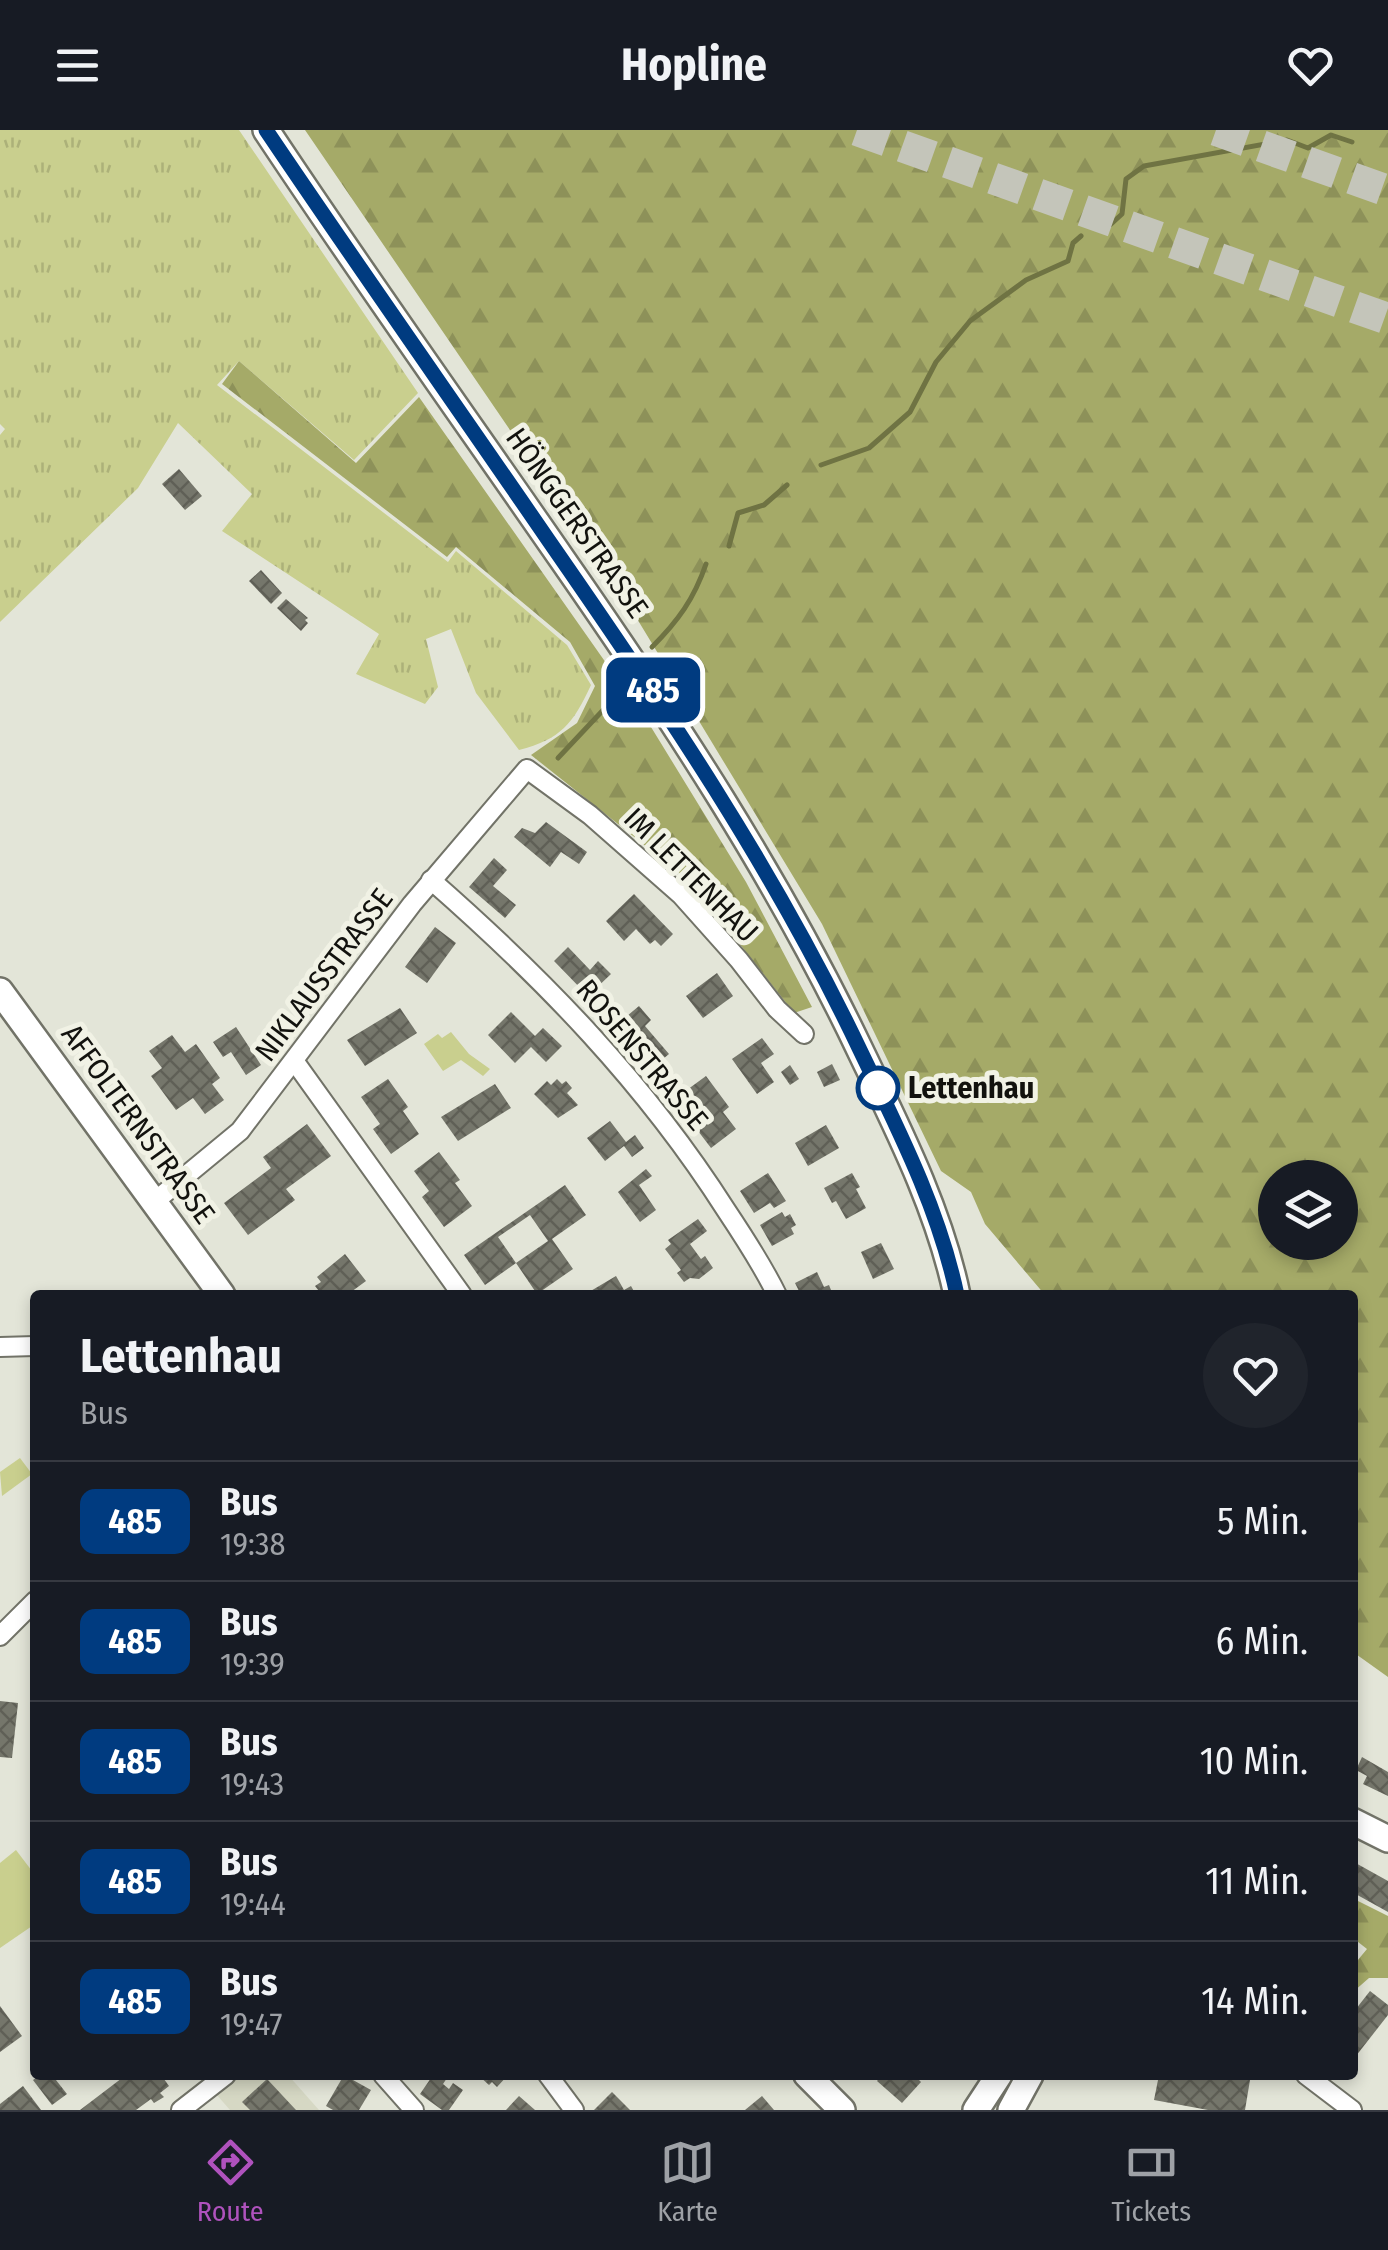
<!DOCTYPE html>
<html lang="de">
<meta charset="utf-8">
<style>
:root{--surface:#171b24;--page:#20242c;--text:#f1f3f6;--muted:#9ea1a6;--line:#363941;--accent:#af52bd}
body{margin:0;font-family:"Fira Sans Condensed",sans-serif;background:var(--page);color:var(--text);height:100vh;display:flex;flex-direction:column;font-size:38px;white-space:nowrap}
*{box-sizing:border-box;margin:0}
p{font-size:32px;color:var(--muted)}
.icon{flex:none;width:55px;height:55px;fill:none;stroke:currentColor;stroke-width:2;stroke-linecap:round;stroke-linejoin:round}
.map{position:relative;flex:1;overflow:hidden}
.panel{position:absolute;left:30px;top:1160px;width:1328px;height:790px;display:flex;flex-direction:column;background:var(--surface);border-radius:10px;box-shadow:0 5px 15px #0003}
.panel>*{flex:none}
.badge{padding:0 20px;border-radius:15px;font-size:35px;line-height:65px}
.fabs{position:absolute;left:1258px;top:1030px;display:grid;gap:20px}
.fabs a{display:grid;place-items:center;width:100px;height:100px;border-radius:50%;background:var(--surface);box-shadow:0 5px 15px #0003;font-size:50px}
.map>.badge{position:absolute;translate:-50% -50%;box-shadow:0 0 0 5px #fff}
.round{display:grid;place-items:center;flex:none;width:105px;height:105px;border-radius:52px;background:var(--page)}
.overview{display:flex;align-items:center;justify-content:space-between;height:170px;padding:0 50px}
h1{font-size:48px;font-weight:700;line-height:75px}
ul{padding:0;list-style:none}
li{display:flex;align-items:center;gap:30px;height:120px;padding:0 50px;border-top:2px solid var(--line)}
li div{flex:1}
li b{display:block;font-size:38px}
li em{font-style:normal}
li .badge{min-width:110px;font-weight:700;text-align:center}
header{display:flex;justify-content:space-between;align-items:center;height:130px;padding:0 50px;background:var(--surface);font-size:45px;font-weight:700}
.dock{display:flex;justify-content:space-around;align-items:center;height:140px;border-top:2px solid var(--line);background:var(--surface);font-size:28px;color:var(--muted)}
.dock a{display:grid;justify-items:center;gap:5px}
.dock .current{color:var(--accent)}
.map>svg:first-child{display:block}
</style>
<header><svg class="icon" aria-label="menu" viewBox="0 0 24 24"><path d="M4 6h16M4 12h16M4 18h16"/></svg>Hopline<svg class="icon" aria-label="heart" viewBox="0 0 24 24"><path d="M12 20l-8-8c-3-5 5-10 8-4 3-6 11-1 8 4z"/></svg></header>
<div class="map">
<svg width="1388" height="1980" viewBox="0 0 1388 1980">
<defs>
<pattern id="grass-tufts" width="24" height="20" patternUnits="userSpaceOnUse" patternTransform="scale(2.5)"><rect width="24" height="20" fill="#c9cf8e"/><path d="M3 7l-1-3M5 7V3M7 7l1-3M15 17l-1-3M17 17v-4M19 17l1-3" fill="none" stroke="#acb179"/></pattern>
<pattern id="forest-firs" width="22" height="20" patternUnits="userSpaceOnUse" patternTransform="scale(2.5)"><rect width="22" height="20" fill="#a5aa68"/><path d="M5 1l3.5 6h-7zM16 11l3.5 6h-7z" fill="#8d9159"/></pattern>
<pattern id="building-cross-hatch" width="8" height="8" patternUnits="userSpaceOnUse" patternTransform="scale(2.5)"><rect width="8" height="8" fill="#75766b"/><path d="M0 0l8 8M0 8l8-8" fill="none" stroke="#5f5f56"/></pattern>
</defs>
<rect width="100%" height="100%" fill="#e3e5d8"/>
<polygon fill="#d6d8c4" points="240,1945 288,1945 319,1980 230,1980 216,1964"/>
<path fill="url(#grass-tufts)" d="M0,0H239L418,263L354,330L239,231L217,255L448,432L456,421L567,515L591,555C573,594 561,609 519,620L476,563L451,499L426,509L438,557L425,574L356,544L379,504L222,401L252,364L178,293L138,358L0,492V305L5,299L0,294Z"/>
<g fill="url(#forest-firs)" fill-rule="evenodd">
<path d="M305,0H1388V1547L1353,1522L1352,1165H1045L985,1094L971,1062L941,1041L822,794L622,464ZM1275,1048H1340V1112H1275Z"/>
<polygon points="239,231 356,333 419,267 651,597 746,752 812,877 794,883 691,752 531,625 577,593 595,556 570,512 456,417 447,427 222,254"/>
<polygon points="1352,1768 1388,1786 1388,1848 1369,1848 1353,1862 1353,1830 1357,1831 1367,1819 1353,1808"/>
</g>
<g fill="#c9cf8e">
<polygon points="451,902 469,924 490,939 483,946 461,930 443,941 424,914 438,904 442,908"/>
<polygon points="20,1328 32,1344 2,1366 0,1342"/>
<polygon points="16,1720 35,1745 35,1794 0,1818 0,1733"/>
</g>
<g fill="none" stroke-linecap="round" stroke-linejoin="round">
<g stroke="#6f7343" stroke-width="5">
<polyline points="1110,95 1122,84 1126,49 1144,36 1287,10 1308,18 1331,5 1352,12"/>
<polyline points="821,335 869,318 910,282 936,232 970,191 1026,150 1068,131 1073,113 1081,106"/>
<polyline points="729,416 738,383 764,375 787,355"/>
<path d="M652,517C678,491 694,469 706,434"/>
<polyline points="558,628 606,577"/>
</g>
</g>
<g fill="url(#building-cross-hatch)">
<polygon points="179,339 202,366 185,380 162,354"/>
<polygon points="261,440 282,463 271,474 249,451"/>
<polygon points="286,469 308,488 305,490 308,493 301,501 277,478"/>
<polygon points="546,692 587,722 579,734 561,722 550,737 514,707 522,698 535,703"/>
<polygon points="494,728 507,740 493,756 516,775 505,788 469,757"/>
<polygon points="634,764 673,804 661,816 655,810 650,814 636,799 624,811 606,791"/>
<polygon points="435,797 456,813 427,853 405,837"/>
<polygon points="568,817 590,840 598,831 611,844 588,866 554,831"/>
<polygon points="717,843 733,866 703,888 686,866"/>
<polygon points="639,876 651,890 645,896 669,924 651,939 615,896"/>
<polygon points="400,878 417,903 365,936 347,910"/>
<polygon points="511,882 535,906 543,898 562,916 546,932 531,917 515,933 488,905"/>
<polygon points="236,897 261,935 246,945 231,922 223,927 213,912"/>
<polygon points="172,905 185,922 196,914 220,948 212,954 224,970 205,984 193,968 176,980 151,946 162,938 149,921"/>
<polygon points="762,908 774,924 761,933 774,952 757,964 732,929"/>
<polygon points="832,934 840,950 824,957 817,942"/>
<polygon points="790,935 799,949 790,955 781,942"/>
<polygon points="706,946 729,977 723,982 736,999 711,1018 695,997 701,992 680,965"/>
<polygon points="388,949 408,977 403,981 419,1004 391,1024 373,999 380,994 361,967"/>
<polygon points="557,949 562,954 566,951 572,958 567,963 578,975 558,988 534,964 547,951 551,955"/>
<polygon points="495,954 511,978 458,1011 441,987"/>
<polygon points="610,991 626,1012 635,1005 644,1018 632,1027 624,1016 605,1031 587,1008"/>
<polygon points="307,994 331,1026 286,1059 295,1070 248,1105 224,1073 271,1038 263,1027"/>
<polygon points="826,995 839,1018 808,1036 795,1013"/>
<polygon points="439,1022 460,1050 455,1053 472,1076 444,1097 422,1067 429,1061 414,1041"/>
<polygon points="646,1039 652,1046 639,1055 656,1080 640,1092 618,1062"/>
<polygon points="768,1043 786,1071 774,1078 770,1073 754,1083 740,1061"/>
<polygon points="852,1043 860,1057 856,1059 866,1078 846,1089 836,1071 832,1073 824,1058"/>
<polygon points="565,1055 586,1085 552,1109 573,1139 537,1164 516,1133 548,1111 530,1085 498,1107 516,1133 485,1155 464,1125"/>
<polygon points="782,1082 785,1087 790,1084 796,1095 791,1098 794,1104 772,1116 760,1095"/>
<polygon points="698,1089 707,1101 690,1114 701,1129 705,1126 713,1138 699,1149 690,1148 684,1152 677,1143 681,1140 665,1119 671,1114 668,1110"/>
<polygon points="881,1113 894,1139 873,1149 861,1122"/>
<polygon points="345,1124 366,1151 351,1162 349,1160 342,1165 322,1165 315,1156 321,1152 317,1147"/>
<polygon points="817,1142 824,1157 829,1155 833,1165 801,1165 795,1153"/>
<polygon points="616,1146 624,1160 631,1156 636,1165 591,1165 589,1162"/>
<polygon points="0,1571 18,1573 12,1628 0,1627"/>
<polygon points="1362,1627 1388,1642 1388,1666 1363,1654 1367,1646 1356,1640"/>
<polygon points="1352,1731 1388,1751 1388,1782 1352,1762"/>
<polygon points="1370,1861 1388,1875 1388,1885 1352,1931 1352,1884"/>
<polygon points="0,1876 22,1906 0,1922"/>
<polygon points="40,1945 52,1945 67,1964 52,1975 33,1950"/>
<polygon points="126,1945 161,1945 169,1956 160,1963 164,1967 154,1973 151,1969 136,1980 80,1980"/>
<polygon points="344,1945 371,1960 359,1980 333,1980 326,1976"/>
<polygon points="427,1945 449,1945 443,1954 449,1959 453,1953 463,1960 449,1980 442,1980 420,1964 431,1948"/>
<polygon points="478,1945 508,1945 497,1957 492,1952 489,1955"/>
<polygon points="882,1945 914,1945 921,1952 902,1973 877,1951"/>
<polygon points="1159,1945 1250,1950 1245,1980 1208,1980 1154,1970"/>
<polygon points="267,1949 296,1980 250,1980 242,1972"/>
<polygon points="23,1956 41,1980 0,1980 0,1974"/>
<polygon points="612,1962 630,1980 594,1980"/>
<polygon points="519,1966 535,1980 506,1980"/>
<polygon points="762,1966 774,1980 745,1980"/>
</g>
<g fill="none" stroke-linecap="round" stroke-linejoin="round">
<g stroke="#c4c5ba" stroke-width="32" stroke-dasharray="32 16" stroke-linecap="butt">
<polyline points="857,0 1388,189"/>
<polyline points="1216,0 1388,61"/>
</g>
<g stroke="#727368" stroke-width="22">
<g id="street">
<path d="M431,750C544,849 645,953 726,1080C744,1107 763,1136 777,1165"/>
<polyline points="295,932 462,1165"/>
<polyline points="154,1072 240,1001 412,774 527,639 590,685 681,765 739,830 777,879 804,904"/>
<polyline points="0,1217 35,1216"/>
<polyline points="0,1506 35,1471"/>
<polyline points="383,1945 414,1980"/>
<polyline points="548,1945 574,1980"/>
<polyline points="1306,1945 1352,1980"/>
<polyline points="181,1980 226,1945"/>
</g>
</g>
<g stroke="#727368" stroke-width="30">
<g id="secondary">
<path d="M266,0C362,145 463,286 562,429C672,587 777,746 860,920C898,999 939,1079 957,1165"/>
<polyline points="0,861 222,1165"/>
<polyline points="1352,1691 1388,1709"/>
<polyline points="807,1945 842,1980"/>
<polyline points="976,1980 999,1945"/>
<polyline points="1011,1980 1030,1945"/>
</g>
</g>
<use href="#street" stroke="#fff" stroke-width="18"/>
<use href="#secondary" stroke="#fff" stroke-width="25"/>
</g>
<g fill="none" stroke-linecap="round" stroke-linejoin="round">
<g stroke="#fff" stroke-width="22">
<path id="line" d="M266,0C359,138 455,274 549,411C663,575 774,739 860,920C898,999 939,1079 957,1165"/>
</g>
<use href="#line" stroke="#003b80" stroke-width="15"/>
</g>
<circle fill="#fff" stroke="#003b80" stroke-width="5" cx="878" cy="958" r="20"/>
<g text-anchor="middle" stroke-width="10" stroke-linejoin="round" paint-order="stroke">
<g font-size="30" fill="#12120e" stroke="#f1f2e5">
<text transform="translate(577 393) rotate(55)" y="10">HÖNGGERSTRASSE</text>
<text transform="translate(691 745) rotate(45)" y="10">IM LETTENHAU</text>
<text transform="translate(324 845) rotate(-53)" y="10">NIKLAUSSTRASSE</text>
<text transform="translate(642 925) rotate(50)" y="10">ROSENSTRASSE</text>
<text transform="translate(138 994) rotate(54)" y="10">AFFOLTERNSTRASSE</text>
</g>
<g font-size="30" font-weight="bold" fill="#12120e" stroke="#f1f2e5" text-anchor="start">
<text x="908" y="968">Lettenhau</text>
</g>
</g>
</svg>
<div class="fabs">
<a><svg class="icon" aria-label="layers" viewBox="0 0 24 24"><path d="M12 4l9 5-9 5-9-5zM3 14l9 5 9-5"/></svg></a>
</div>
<b class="badge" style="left:653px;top:560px;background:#003b80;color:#fff">485</b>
<section class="panel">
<div class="overview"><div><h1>Lettenhau</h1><p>Bus</p></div><a class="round"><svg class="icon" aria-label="heart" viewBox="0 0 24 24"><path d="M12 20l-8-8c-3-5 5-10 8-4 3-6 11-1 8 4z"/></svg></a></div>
<ul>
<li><span class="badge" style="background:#003b80;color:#fff">485</span><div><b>Bus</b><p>19:38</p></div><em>5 Min.</em></li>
<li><span class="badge" style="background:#003b80;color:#fff">485</span><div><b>Bus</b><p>19:39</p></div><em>6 Min.</em></li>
<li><span class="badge" style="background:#003b80;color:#fff">485</span><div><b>Bus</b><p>19:43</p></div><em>10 Min.</em></li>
<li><span class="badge" style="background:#003b80;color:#fff">485</span><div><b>Bus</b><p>19:44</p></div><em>11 Min.</em></li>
<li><span class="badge" style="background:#003b80;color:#fff">485</span><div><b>Bus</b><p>19:47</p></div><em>14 Min.</em></li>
</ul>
</section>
</div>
<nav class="dock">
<a class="current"><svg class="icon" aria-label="directions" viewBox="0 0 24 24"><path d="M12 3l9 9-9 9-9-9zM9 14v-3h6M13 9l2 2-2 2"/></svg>Route</a>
<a><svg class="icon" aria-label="map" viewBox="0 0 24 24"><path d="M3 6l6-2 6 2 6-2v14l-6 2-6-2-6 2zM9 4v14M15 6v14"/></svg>Karte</a>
<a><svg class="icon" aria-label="tickets" viewBox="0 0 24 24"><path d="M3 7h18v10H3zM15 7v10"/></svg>Tickets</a>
</nav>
